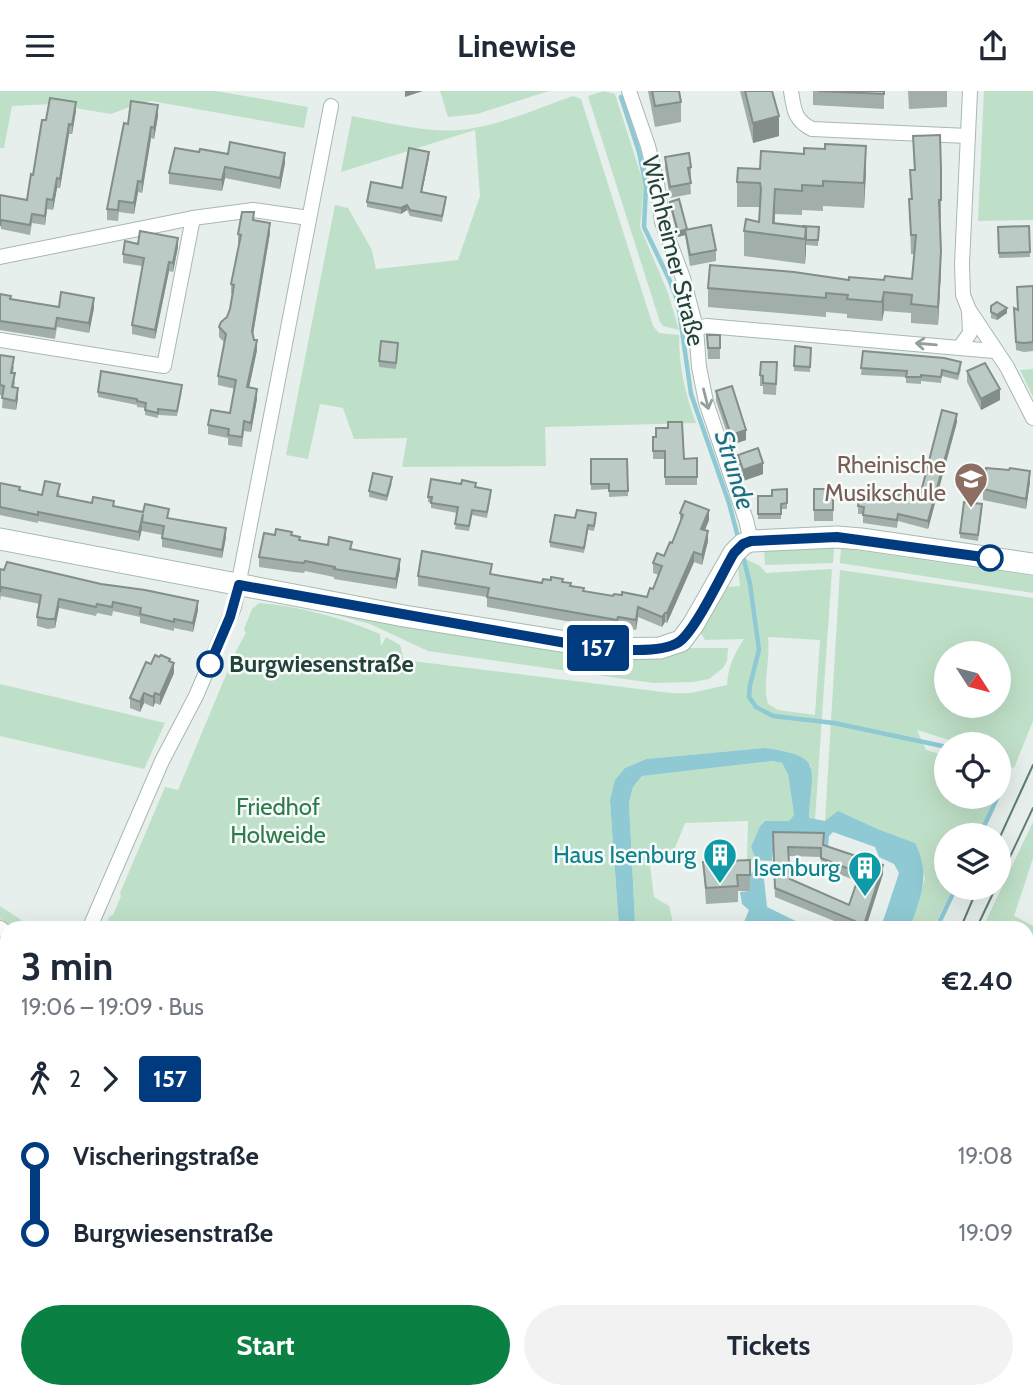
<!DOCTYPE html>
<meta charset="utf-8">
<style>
:root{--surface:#fff;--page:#f2f2f3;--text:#1f2937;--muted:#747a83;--accent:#0b8043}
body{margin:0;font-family:Cabin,sans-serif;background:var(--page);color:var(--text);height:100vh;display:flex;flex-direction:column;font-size:26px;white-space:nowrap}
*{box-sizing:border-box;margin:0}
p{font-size:23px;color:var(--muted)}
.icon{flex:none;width:38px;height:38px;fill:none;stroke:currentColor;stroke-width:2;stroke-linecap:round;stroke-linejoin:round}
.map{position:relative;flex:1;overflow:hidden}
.sheet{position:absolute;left:0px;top:830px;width:1034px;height:478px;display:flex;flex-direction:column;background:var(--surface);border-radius:21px 21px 0 0;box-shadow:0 7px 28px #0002}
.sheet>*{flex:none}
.badge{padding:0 14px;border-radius:5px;font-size:24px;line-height:46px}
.needle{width:46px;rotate:126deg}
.fabs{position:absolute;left:934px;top:550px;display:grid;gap:14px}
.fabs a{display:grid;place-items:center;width:77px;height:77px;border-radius:50%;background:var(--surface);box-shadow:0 7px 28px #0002;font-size:35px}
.map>.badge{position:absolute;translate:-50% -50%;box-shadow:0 0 0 4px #fff}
.legs{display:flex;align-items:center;gap:10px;height:77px;padding:0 21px;font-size:23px}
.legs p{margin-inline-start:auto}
.headline{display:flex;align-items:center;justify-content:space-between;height:119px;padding:0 21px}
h1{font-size:38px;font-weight:700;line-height:52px}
.button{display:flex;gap:14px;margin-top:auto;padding:14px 21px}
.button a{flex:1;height:80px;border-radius:42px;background:var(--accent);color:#fff;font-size:28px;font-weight:700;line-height:80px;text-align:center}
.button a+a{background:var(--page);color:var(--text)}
ul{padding:0 21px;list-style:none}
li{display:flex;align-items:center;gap:24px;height:77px;font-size:26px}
li i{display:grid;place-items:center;width:10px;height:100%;margin:0 9px;background:currentColor}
li i::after{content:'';width:18px;height:18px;margin:-9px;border:5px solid;border-radius:50%;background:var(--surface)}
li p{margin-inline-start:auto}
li:first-child i{background:linear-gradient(#0000 50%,currentColor 0)}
li:last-child i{background:linear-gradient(currentColor 50%,#0000 0)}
header{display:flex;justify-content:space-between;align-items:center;height:91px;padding:0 21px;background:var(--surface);font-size:32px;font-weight:700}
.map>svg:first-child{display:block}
</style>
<header><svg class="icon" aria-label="menu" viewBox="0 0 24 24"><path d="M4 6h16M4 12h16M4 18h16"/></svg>Linewise<svg class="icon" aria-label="share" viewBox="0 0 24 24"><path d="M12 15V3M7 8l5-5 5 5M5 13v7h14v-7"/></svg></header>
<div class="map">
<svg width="1033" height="1307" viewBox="0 0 1033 1307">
<rect width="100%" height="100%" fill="#e6efeb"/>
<g fill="#bfe0c8" fill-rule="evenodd">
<polygon points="0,0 216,0 308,16 304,37 151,10 140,12 111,23 51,13 12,15 4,57 0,57"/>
<polygon points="440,0 549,0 477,23 448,26"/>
<polygon points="604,0 615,3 644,94 640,136 668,202 679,239 663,235 660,231 588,5"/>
<polygon points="984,0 1033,0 1033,129 978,130"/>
<path d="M573,5L581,8L653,235L659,242L679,244C679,276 685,303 696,332L545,336L546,375L402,376L407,347L354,348L343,317L320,313L308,368L286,364L335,114L348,117L372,159L376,178L458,169L480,105L475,39L341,81L352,25C386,31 425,42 459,39C496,36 539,17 573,5Z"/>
<polygon points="1033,278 1033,306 1020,279"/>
<polygon points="834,457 833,472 765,474 764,460"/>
<polygon points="841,457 1033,485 1033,502 840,472"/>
<path d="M746,468L760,475L766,482L832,478L815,729L809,727L811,674L765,657L646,668L625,677L610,710L619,836H105L109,826L113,824L121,805L120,802L165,696L178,699L236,560L246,542L244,538L252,518L259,512C299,515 343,527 380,543L381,555L386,546L400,554L404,569L671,602H691L727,594C728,576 734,563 744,548L705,549L701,542L727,496L740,495L738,475ZM768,546L820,549L815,624L778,619L768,613C762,592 771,569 768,546Z"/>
<path d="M840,479L1033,507V630L1014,677L1000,673L999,653H962L917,639L926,659L947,665V705H992L990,717L978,744H947V796H953L934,836H910L925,787L915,752L875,737L825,730ZM947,562H999V614H947Z"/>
<polygon points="325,518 686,557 728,557 727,570 723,577 709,588 693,591 653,592 428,560 370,533 329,522"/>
<polygon points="0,593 165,632 144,678 0,645"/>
<polygon points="772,670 782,672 788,683 794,724 789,730 765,730 760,735 751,756 756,769 747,769 748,730 685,732 673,762 650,774 654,806 669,815 674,835 677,836 638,836 635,832 629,711 633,696 642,685"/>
<polygon points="1033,731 1033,767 1014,825 1033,835 1033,926 1027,924 1027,836 983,836"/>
<polygon points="0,815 32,836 13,836 0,828"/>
<polygon points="45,1300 107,1300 116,1307 53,1307"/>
<polygon points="296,1300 423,1300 418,1307 361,1307 354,1302 350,1307 292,1307"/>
<polygon points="431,1300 482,1300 475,1307 439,1307"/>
<polygon points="814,1300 856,1300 871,1307 829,1307"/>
</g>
<g fill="#8ec9d4">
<path d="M765,657C825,666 811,674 809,727L825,730L838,720L875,737L915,752C931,784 921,805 910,836H881L899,782L894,773L879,766L875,756L833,741L829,745L828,758L824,763V751L774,749L772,770L756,769L751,756L760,735L765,730H789L794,724L788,683L782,672L772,670L642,685L633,696L629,711L635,832L638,836H619L610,710L615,689L625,677L646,668Z"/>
<polygon points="755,778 763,779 767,816 808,836 742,836 749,819 742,813 740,801 750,800 750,784"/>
</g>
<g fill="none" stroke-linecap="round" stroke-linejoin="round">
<g stroke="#8ec9d4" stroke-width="4.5">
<polyline points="621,6 639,61 646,95 644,136 670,190 678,212 691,303 729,412 739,450"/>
<polyline points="742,461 750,493 759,559 750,594 749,606 756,616 773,625 834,632 947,656"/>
<polyline points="999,685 999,694"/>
<polyline points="980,744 998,705"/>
<polyline points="937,836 956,796"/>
<polyline points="596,1307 602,1300"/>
</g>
<g stroke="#a8b8b2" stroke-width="16">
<g id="street">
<polyline points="629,0 648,55 657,92 662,131 683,187 696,237 699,276 706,311 746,429 751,450"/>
<path d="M791,0C794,18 794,29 812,38L968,45"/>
<polyline points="970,0 962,173 963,204 969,219 1007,276 1033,327"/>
<polyline points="0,166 193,127 253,119 309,127"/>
<polyline points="696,237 707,235 994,260"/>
<polyline points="0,249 164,275 193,127"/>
<polyline points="960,256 970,242 969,220"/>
<polyline points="90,836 162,670 196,605 234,516 331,15"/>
<polyline points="0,837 7,842"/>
<polyline points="0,1025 7,1012"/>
<polyline points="0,1144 7,1147"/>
<polyline points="242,1300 251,1307"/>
<polyline points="784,1300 800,1307"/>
<polyline points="611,1307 617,1300"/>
<polyline points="886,1307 889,1300"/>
</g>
</g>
<g stroke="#a4bbb3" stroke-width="23">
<polyline id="secondary" points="0,448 404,525 611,558 660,557 681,550 693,534 734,462 743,453 751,450 837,446 861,448 1033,473"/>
</g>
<use href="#street" stroke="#fff" stroke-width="14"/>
<use href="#secondary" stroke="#fff" stroke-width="21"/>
<g stroke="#5f7d75" stroke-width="2">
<polyline points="999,748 1033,674"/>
<polyline points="999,789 1033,717"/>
<polyline points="961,836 978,796"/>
<polyline points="977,836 996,796"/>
<polyline points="726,1307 729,1300"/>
</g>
</g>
<g fill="#a1aea9" fill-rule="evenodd">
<polygon points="648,0 679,0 681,11 681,31 655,36"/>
<polygon points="740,0 772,0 779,45 753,52"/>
<polygon points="813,0 884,0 884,18 813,14"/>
<polygon points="908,0 947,0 947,16 909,18"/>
<polygon points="76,20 72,43 69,43 60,97 57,97 53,119 47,118 45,134 32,132 30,144 1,138 0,104 27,109 46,29"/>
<polygon points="158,25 154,48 151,47 142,102 138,101 134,123 119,121 118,130 107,129 107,118 128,33"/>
<polygon points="913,45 941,96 941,128 939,128 941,179 938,234 911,232 911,222 884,220 882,230 847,227 847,223 826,221 826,226 708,216 708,197 849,189 912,188 915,163 911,163 909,108 911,108 910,79 914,79"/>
<polygon points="199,61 228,63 285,72 280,98 225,87 222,100 169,93 169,82"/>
<polygon points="429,66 422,101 446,111 442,131 410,125 407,119 401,123 367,116 367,111 402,97"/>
<polygon points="665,66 691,76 691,87 690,87 691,103 670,107 665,77"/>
<polygon points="866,79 864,117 823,115 823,120 802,119 802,124 775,123 774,133 802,136 819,136 818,155 806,154 805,173 744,165 744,140 759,131 760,116 737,116 737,91"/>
<polygon points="670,111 687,139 716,159 716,170 690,175 685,144 678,146 670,116"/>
<polygon points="254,129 270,142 253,244 257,259 249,297 257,308 251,341 244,340 242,356 228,354 228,347 208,343 208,334 230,322 235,298 218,294 218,285 224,251 219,246 219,236 227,226 230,218 233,203 231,202 231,193 239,153 238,152 238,143"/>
<polygon points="1029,135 1030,166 999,167 998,136"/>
<polygon points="138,153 178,156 173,181 169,180 155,248 132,243 132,234 142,175 123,172 123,163"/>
<polygon points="1033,195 1033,260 1024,261 1016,259 1014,217 1017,219"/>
<polygon points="0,203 11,208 59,216 94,217 89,242 57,236 55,248 0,239"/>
<polygon points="991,215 1007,222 997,229 991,227"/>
<polygon points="707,244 720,244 720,268 708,268"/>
<polygon points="795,255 811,257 810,281 794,280"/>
<polygon points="398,258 396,278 379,276 379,270"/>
<polygon points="863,260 961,278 958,289 942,285 941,292 921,290 921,293 906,292 906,286 861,284"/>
<polygon points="0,264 14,276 13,282 15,292 14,296 18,307 16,319 2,317 3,305 0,304"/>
<polygon points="967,280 1000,309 981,319 967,291"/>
<polygon points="777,282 776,304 763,303 763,295 760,295 760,284"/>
<polygon points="182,300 177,325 158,324 158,327 145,324 145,317 137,316 137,314 98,306 98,301"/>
<polygon points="716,300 746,349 731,354 716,310"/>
<polygon points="957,331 928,438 898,430 897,437 863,432 863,423 858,423 858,415 894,407 920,405"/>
<polygon points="653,346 684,368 697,367 697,394 665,394 665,368 653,368"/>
<polygon points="738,364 763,383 743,390 738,375"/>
<polygon points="591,368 627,368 628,405 609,406 609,398 591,399"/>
<polygon points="1030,391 1026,418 983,409 983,398"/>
<polygon points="0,392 20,400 42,404 60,402 59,405 169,427 226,446 222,467 162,456 162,444 142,440 142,438 139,450 38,430 38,432 0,424"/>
<polygon points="392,392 387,410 369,406 369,400"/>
<polygon points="476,396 491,404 487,427 472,424 469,440 455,438 457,422 431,417 431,412 428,411 428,406"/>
<polygon points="787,398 787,418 781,418 781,428 758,428 758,405 772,405"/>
<rect x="814" y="398" width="19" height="32"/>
<polygon points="982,419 978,450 960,447 960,442"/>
<polygon points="680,422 709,429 705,439 708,450 702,474 694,471 667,532 665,531 662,536 638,526 636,539 618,535 617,539 487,516 487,506 418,495 418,485 491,483 542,492 563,491 571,495 584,500 613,505 622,504 647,506 653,498 659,484 653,482 653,472 664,465 672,452 680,432"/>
<polygon points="575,427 596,428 594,440 588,439 584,462 550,456 550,451"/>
<polygon points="275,444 292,444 300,449 352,459 400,478 396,498 334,488 334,486 305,480 304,482 294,481 259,476 259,466"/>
<polygon points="0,478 198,519 193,541 174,537 174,540 140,532 140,526 113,520 112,525 97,522 96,525 59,517 55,537 48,538 37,535 37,526 40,513 1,505 0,510"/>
<polygon points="170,571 174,582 160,614 155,612 153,616 144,612 140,621 130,617 130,607 151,573"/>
<path d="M773,741L824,754L883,783L866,836H849L775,806ZM788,765L821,766V776L857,790L849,814L790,788Z"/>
<polygon points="750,769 750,800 738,800 738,811 706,813 703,771"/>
<polygon points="1027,965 1033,967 1033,998 1027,996"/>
<polygon points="1027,1039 1033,1042 1033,1079 1027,1077"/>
<polygon points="0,1081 7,1083 7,1124 0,1121"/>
<polygon points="1027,1123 1033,1125 1033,1167 1029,1165 1029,1161 1027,1160"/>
<polygon points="0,1158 7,1161 7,1199 2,1195 2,1188 0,1188"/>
<polygon points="1027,1218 1033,1220 1033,1242 1030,1249 1027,1248"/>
<polygon points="1033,1260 1033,1291 1025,1307 907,1307 907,1300 993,1300 1006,1306"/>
<polygon points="164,1300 220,1300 229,1307 174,1307"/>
<polygon points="279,1300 297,1300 292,1307 288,1307"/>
<polygon points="573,1300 589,1300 583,1307 580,1307"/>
<polygon points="644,1300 703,1300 700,1307 678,1307 673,1305 671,1307 638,1307"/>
</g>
<g fill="#838d89">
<polygon points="405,0 423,0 405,6"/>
<polygon points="76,11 76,20 72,43 72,34"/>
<polygon points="158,14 158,25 154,48 154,37"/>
<polygon points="779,25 779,45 753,52 753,32"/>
<polygon points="69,33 69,43 60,97 60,88"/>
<polygon points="151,36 151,47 142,102 142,91"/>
<polygon points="866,55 866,79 864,117 864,92"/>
<polygon points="429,61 429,66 421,106 421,101"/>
<polygon points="285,62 285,72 280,98 280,87"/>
<polygon points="225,76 225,87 222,100 222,89"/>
<polygon points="57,87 57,97 53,119 53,109"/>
<polygon points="138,90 138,101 134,123 134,112"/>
<polygon points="775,98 775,123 774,144 773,144"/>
<polygon points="47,108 47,118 45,134 45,125"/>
<polygon points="407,114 407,119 401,123 401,117"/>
<polygon points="270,132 270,142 252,249 252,240"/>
<polygon points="806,136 806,161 805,173 805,148"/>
<polygon points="685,139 685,144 678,146 678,141"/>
<polygon points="178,147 178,156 173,181 173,172"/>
<polygon points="941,160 941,179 938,234 938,216"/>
<polygon points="169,171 169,180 155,248 155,239"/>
<polygon points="884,201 884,220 882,230 882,211"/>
<polygon points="94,207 94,217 89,242 89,232"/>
<polygon points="1007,217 1007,222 997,229 997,224"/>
<polygon points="257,249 257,259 247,306 247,296"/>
<polygon points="18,297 18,307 16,319 16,310"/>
<polygon points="257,298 257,308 251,341 251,332"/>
<polygon points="1000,298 1000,309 981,319 981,308"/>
<polygon points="957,323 957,331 928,438 928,430"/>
<polygon points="746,339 746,349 731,354 731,344"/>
<polygon points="763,372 763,383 743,390 743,379"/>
<polygon points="1030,380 1030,391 1026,418 1026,408"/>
<polygon points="709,419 709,429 701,448 701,438"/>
<polygon points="142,431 142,438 139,450 139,441"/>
<polygon points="226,437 226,446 222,467 222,459"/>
<polygon points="708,440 708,450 702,474 702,464"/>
<polygon points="694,461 694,471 667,532 667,522"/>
<polygon points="400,468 400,478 396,498 396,488"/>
<polygon points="59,508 59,517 55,537 55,528"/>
<polygon points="198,510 198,519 193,541 193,532"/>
<polygon points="638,516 638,526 636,539 636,529"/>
<polygon points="665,522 665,531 662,536 662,526"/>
<polygon points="174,572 174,582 160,614 160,604"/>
<polygon points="144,602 144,612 140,621 140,611"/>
<polygon points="155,602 155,612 153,616 153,606"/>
<polygon points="883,774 883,783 866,836 864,836"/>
<polygon points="5,958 5,965 0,973 0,966"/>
<polygon points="1033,1232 1033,1242 1030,1249 1030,1240"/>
<polygon points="1033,1278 1033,1291 1025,1307 1019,1307 1022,1300 1027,1300 1027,1290"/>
<polygon points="291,1300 297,1300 292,1307 291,1307"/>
<polygon points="563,1300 572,1300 566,1307 556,1307"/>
<polygon points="582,1300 589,1300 583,1307 582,1307"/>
<polygon points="669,1300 673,1300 673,1305 671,1307 664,1307"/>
<polygon points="698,1300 703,1300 700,1307 696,1307"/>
<rect x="916" y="1300" width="3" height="7"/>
</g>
<g fill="#bbcac4" stroke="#838d89" stroke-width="2" fill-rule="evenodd">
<polygon points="652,0 679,0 681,11 655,15"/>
<polygon points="745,0 772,0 779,25 753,32"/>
<polygon points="818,0 884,0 884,3"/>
<polygon points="50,7 76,11 72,34 69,33 60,88 57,87 53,109 47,108 45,125 32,123 30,134 1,129 0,135 0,104 27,109 31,83 33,84 42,29 46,29"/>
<polygon points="131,10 158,14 154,37 151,36 142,91 138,90 134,112 119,110 118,119 107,118 124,32 128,33"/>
<polygon points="940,44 941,78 941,109 939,109 941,160 938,216 911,213 912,204 884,201 882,211 847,208 848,204 826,202 826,207 708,197 710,174 794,181 849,189 849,186 884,189 885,185 912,188 916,144 911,144 909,108 912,108 910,79 915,79 913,45"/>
<polygon points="230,51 285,62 280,87 225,76 222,89 169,82 175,57 199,61 200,58 228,63"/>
<polygon points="825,53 866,55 864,92 823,90 823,95 802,94 802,100 775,98 773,132 806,136 805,148 744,140 746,128 759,131 761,98 760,92 737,91 738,77 760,78 761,60 804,63 804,57 825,58"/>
<polygon points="409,57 429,61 421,101 446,106 442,125 410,119 407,114 401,117 367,111 371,91 402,97"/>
<polygon points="689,62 691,76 688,77 691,92 670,96 665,66"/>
<polygon points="679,108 687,138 678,141 670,111"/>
<polygon points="242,121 254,121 253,129 270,132 252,240 254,249 257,249 247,296 257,298 251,332 244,330 242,346 228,344 229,338 208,334 211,319 230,322 236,289 218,285 226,243 219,236 221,231 227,226 230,218 234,194 231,193 241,144 238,143"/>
<polygon points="711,134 716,159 690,164 685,139"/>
<polygon points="802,135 819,136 818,149 806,149 806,136"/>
<polygon points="1029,135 1030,161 999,162 998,136"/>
<polygon points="140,140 178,147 173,172 169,171 155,239 132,234 144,167 123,163 125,150 138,153"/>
<polygon points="1033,195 1033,251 1024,252 1016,251 1014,217 1018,219 1017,196"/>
<polygon points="61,201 94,207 89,232 57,227 55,238 0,230 0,203 11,205 10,208 59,216"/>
<polygon points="997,211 1007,217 997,224 991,221 991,215"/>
<polygon points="707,244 720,244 720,257 708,257"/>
<polygon points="381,250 398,252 396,272 379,270"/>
<polygon points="795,255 811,257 810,276 794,275"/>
<polygon points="863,260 944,267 961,271 958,283 942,279 941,286 921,284 921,286 906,286 907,280 861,277"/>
<polygon points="0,264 14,266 11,282 15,282 12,296 18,297 16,310 2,307 4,295 0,294"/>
<polygon points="761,271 777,271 776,293 763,292 763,285 760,284"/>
<polygon points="985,272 1000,298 981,308 967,280"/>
<polygon points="101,280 182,294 177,320 158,318 158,322 145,319 146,312 137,310 137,308 98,301"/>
<polygon points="732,295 746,339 731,344 716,300"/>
<polygon points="942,319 957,323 928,430 898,423 897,429 863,424 864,416 858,415 860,402 894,407 903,401 920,405"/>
<polygon points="668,331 682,331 684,368 697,367 697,386 665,386 665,360 653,360 653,346 656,346 656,337 668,337"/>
<polygon points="758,357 763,372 743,379 738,364"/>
<polygon points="591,368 627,368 628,400 609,400 609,393 591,393"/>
<polygon points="986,377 1009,379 1010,377 1030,380 1026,408 983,398"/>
<polygon points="373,382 392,386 387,405 369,400"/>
<polygon points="431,388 461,393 462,389 476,392 475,396 491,399 487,421 472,419 469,435 455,433 458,416 431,412 432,406 428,406"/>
<polygon points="45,390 60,393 57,405 92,412 93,406 114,410 113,415 143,421 145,413 169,418 167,427 226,437 222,459 162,447 164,435 142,431 143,423 139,441 38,421 38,424 0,416 0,392 20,396 19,399 42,404"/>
<polygon points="787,398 787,412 781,413 781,423 758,423 758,405 772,405 772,399"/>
<rect x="814" y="398" width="19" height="21"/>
<polygon points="685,410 709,419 701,438 708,440 702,464 694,461 667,522 665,522 662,526 638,516 636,529 618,526 617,529 487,506 489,497 418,485 422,460 492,473 490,483 542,492 543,488 551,489 551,486 563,488 562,491 571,492 570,495 584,497 583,500 613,505 614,503 622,504 622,501 647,506 650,497 653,498 662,475 653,472 657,462 664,465 670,451 672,452 683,424 680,422"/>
<polygon points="964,411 982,413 978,444 960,442"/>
<polygon points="577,419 596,422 594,435 588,434 584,457 550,451 555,424 575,427"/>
<polygon points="276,438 292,441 291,444 300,446 299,449 328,454 329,446 352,451 350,458 400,468 396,488 334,478 335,476 305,470 304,472 294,471 259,466 264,442 275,444"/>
<polygon points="7,471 101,493 145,499 198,510 193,532 174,528 174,531 140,523 141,517 113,511 112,516 97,513 96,516 59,508 55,528 48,528 37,526 41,504 1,496 0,501 0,478 4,479"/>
<polygon points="155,564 159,566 161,564 170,568 169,570 174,572 160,604 155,602 153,606 144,602 140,611 130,607 146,571 151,573"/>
<path d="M773,741L824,742L823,754L883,774L864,834L775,797ZM788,756L821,757V767L860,782L849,814L790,788Z"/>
<polygon points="750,769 750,784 737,784 738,795 706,797 703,771"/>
<polygon points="0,955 5,958 0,966"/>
<polygon points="1027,965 1033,967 1033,988 1027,986"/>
<polygon points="1027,1039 1033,1042 1033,1069 1027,1067"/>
<polygon points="0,1081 7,1083 7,1115 0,1112"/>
<polygon points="1027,1123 1033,1125 1033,1158 1029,1156 1031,1153 1027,1151"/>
<polygon points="0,1158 7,1161 7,1190 2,1185 4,1180 0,1178"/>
<polygon points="1027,1218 1033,1220 1033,1232 1030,1240 1027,1239"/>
<polygon points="1028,1258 1033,1260 1033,1278 1027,1290 1027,1260"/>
<polygon points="179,1300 220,1300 229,1307 189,1307"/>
<polygon points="526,1300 563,1300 556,1307 553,1304 550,1307 519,1307"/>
<polygon points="644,1300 669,1300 664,1307 638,1307"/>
<polygon points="686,1300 698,1300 696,1305"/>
<polygon points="759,1300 766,1300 781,1307 757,1307"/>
<polygon points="931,1300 993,1300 1006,1306 1009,1300 1022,1300 1019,1307 947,1307"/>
<polygon points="621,1301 628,1307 616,1307"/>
</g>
<defs><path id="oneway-shaft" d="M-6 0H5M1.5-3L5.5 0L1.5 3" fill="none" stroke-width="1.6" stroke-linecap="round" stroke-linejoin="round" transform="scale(1.75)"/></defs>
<g stroke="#92a09c">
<use href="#oneway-shaft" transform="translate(926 253) rotate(-175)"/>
<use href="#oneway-shaft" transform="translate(706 308) rotate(76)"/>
</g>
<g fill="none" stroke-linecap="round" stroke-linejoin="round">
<g stroke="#fff" stroke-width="16">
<path id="line-1" d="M210,573L230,526L239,494L566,552C593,556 656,566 679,551C696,539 722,482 734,462L743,453L751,450L837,446L990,467"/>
</g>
<use href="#line-1" stroke="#003b80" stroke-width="10"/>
</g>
<defs>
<g id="school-pin" transform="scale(1.75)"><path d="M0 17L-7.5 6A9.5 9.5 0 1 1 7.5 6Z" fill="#8d6e63" stroke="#f7fbf9"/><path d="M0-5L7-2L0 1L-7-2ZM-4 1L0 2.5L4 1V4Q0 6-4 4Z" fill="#fff"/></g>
<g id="building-pin" transform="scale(1.75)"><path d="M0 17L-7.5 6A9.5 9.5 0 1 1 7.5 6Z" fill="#0f9aa8" stroke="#f7fbf9"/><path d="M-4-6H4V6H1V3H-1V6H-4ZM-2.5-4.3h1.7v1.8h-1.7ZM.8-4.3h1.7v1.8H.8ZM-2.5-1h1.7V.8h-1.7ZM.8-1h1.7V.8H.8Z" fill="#fff"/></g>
</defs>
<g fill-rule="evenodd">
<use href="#school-pin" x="971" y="388"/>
<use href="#building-pin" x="720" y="764"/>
<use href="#building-pin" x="865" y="777"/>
</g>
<g fill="#fff" stroke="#003b80" stroke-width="3.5">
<circle cx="990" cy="467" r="12"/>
<circle cx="210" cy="573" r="12"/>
</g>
<g text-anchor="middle" stroke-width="5" stroke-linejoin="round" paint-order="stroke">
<g font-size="24" fill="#24423a" stroke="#f7fbf9">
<text transform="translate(673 160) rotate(76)" y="8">Wichheimer Straße</text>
</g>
<g font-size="24" fill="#785e54" stroke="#f7fbf9" text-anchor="end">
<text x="946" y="382">Rheinische<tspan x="946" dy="28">Musikschule</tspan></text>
</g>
<g font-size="24" font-weight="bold" fill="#24423a" stroke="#f7fbf9" text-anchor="start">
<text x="229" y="581">Burgwiesenstraße</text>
</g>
<g font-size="24" fill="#2d7a4b" stroke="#f7fbf9">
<text x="278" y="724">Friedhof<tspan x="278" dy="28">Holweide</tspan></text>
</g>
<g font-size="24" fill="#0d838f" stroke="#f7fbf9" text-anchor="end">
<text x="696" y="772">Haus Isenburg</text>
<text x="840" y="785">Isenburg</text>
</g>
<g font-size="26" font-style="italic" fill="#1c6f80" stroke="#f7fbf9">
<text transform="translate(735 379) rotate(73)" y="9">Strunde</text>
</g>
</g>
</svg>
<div class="fabs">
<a><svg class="needle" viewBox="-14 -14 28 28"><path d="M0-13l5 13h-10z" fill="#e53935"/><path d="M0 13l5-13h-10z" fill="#747a83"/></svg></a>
<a><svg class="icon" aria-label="locate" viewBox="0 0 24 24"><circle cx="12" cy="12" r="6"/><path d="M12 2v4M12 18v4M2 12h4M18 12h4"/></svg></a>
<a><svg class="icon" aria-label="layers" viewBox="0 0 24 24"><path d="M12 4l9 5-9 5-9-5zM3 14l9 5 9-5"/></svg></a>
</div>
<b class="badge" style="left:598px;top:557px;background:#003b80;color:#fff">157</b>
<section class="sheet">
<div class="headline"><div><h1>3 min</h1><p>19:06 – 19:09 · Bus</p></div><b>€2.40</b></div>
<div class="legs"><svg class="icon" aria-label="walk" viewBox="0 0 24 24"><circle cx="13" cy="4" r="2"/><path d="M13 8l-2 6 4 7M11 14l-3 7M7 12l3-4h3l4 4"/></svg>2<svg class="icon" aria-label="forward" viewBox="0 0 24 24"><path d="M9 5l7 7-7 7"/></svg><b class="badge" style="background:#003b80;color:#fff">157</b></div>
<ul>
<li><i style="color:#003b80"></i><b>Vischeringstraße</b><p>19:08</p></li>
<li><i style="color:#003b80"></i><b>Burgwiesenstraße</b><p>19:09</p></li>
</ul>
<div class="button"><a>Start</a><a>Tickets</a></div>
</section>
</div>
